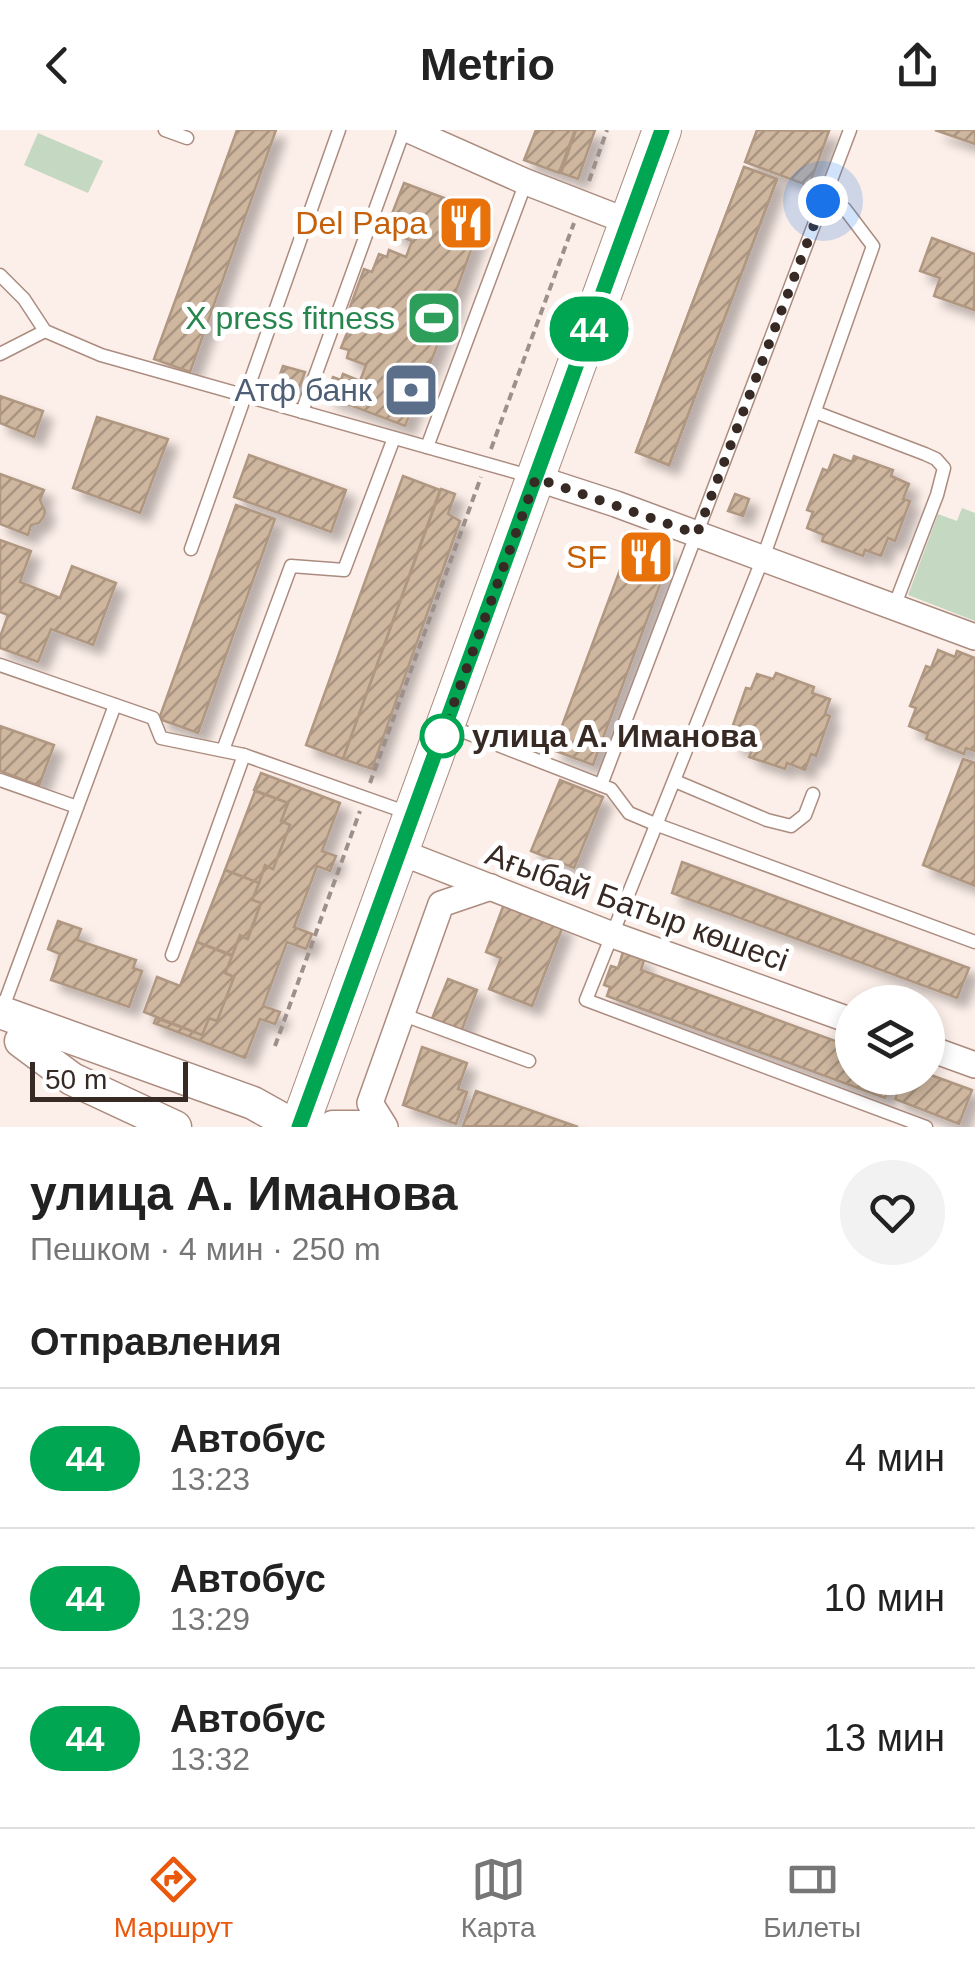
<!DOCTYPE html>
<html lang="ru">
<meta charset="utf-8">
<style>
:root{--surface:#fff;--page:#f2f2f2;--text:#222;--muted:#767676;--line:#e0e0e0;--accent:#ea580c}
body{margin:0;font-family:Arial,sans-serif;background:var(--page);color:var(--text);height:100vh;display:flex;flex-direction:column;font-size:38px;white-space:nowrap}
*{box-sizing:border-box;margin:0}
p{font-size:32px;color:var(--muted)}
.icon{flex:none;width:55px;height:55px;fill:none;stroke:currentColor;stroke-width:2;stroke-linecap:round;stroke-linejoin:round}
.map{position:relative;height:997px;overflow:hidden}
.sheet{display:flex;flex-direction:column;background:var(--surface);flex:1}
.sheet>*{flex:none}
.badge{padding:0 20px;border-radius:32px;font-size:35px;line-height:65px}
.fabs{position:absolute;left:835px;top:855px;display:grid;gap:20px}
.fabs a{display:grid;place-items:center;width:110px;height:110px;border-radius:50%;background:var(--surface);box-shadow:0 5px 15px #0003;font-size:50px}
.scale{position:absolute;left:30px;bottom:25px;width:158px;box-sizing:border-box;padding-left:10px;border:5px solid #372a25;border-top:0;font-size:28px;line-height:35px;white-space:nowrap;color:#372a25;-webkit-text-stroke:8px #fff;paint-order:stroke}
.you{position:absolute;width:50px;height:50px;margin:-25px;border:8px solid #fff;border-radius:50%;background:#1a73e8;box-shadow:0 0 0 15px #1a73e833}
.map>.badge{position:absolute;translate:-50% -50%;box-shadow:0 0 0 5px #fff}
h2{padding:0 30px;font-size:38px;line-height:90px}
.round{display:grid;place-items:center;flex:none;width:105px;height:105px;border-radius:52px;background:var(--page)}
.overview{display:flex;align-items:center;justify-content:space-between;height:170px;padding:0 30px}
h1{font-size:48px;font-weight:700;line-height:75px}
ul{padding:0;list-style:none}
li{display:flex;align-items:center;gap:30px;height:140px;padding:0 30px;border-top:2px solid var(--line)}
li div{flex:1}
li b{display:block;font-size:38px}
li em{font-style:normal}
li .badge{min-width:110px;font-weight:700;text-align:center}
header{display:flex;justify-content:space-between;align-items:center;height:130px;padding:0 30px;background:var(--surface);font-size:45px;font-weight:700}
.tab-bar{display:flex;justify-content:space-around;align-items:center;height:140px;border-top:2px solid var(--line);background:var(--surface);font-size:28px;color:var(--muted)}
.tab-bar a{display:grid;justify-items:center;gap:5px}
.tab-bar .current{color:var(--accent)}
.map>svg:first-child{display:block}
</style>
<header><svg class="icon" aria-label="back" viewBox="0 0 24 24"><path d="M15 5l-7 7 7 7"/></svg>Metrio<svg class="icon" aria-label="share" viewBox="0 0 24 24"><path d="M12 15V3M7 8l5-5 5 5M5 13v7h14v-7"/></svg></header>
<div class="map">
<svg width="975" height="997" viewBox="0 0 975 997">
<defs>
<pattern id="building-hatch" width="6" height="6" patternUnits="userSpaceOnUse" patternTransform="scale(2.5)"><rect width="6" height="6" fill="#ceb69f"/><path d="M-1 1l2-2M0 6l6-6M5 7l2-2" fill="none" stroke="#a89481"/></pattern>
<filter id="shadow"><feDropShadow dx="9" dy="9" stdDeviation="5" flood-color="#0004"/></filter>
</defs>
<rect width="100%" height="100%" fill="#fceee8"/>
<g fill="#c5d8c2">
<polygon points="38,3 103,31 88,63 24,35"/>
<polygon points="962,378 975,383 975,491 908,465 938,384 957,391"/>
</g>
<g fill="url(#building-hatch)" stroke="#af9781" stroke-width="2.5" filter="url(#shadow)">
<polygon points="237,0 276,0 190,242 154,229"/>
<polygon points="536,0 575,0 559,43 524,30"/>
<polygon points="576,0 595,0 578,49 561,43"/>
<polygon points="757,0 829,1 809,56 745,32"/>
<polygon points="935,0 975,0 975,14"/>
<polygon points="744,37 777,49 669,335 636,322"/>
<polygon points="744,37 777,49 669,335 636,322"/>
<polygon points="404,53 479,81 471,102 477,104 452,172 454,174 405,296 326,266 333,247 341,250 343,244 360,251 366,235 347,228 349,220 341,218 349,198 343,196 364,139 372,142 379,124 387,127 389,120 406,127 412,111 394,104 396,97 388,94"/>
<polygon points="932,108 975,124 974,180 934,166 940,148 920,141"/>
<polygon points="283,236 305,242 296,266 275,259"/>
<polygon points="0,266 43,281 34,307 0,293"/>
<polygon points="97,287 168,309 140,383 73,358"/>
<polygon points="249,325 346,360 331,402 234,367"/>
<polygon points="834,325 852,332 854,326 893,340 891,346 909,354 903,369 910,371 895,411 888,408 881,426 865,420 863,426 822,411 824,405 807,398 813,382 807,380 823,339 828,341"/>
<polygon points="0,344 44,360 40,370 45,381 44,386 39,393 31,395 28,405 0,394"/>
<polygon points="403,346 440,360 343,629 306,615"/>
<polygon points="441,359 455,364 448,384 460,391 372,639 343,629"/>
<polygon points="735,364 749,369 743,386 728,381"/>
<polygon points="236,375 275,389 198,603 159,589"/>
<polygon points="0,410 31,421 20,452 60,468 72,436 116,453 93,515 51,499 38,532 0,518 0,507 8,485 0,482"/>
<polygon points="631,410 671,425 593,635 553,620"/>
<polygon points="938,520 955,527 957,521 975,528 975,621 966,618 964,624 926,609 928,604 909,596 916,578 910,576 926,536 931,538"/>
<polygon points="776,543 814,557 812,563 830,569 825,584 830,586 816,626 811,624 805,640 787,633 785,639 749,627 752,620 732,614 738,597 733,595 746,558 751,559 757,544 773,549"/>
<polygon points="0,596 54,615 39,656 0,641"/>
<polygon points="963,629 975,633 975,756 923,735"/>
<polygon points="261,643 340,673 322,721 336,726 330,741 317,736 294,797 312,804 306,819 287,812 263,876 280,882 275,894 260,889 245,928 154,893 156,888 202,905 209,888 217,891 234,847 225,843 240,806 248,809 261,773 252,770 265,736 273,739 290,695 281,691 288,673 254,660"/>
<polygon points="560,650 603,667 574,738 531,721"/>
<polygon points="255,661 288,673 281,691 290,695 273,739 265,735 259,753 225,740"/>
<polygon points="682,732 969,838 957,868 672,763"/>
<polygon points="225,740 259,753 252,770 261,773 247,809 240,805 232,825 197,812"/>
<polygon points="504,774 563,796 532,876 489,859 501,828 486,822"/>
<polygon points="58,791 81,799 77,810 136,830 133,838 142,841 129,877 51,850 60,824 48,819"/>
<polygon points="197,812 232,826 225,843 234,847 217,891 209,888 202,905 144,882 157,847 180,856"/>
<polygon points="623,822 644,830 641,840 852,917 852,948 893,948 885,968 607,866 610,857 604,855 611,836 618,838"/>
<polygon points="448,849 477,860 461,902 431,891"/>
<polygon points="422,917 467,933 458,959 467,962 456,994 403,975"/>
<polygon points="928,944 972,960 959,994 895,969 903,948 928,948"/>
<polygon points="476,961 578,997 463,996"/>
</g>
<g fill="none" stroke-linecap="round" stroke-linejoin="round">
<g stroke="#ab8c7f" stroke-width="15">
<g id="lane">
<polyline points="165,0 187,8"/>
<polyline points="823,71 845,79 873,116 763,428 586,870 926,997"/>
<polyline points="0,145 24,169 45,201 101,225 533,347"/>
<polyline points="0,224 45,201"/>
<polyline points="302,282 404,0"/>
<polyline points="815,282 925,324 936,329 944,338 937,365 894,477"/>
<polyline points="427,317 526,52"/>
<polyline points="191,419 339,0"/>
<polyline points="0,535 153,588 161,608 244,625 411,684"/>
<polyline points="449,596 611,659 629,683 655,694 975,812"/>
<polyline points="223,620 291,436 344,440 394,308"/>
<polyline points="0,650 77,677"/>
<polyline points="675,651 767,690 791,696 805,685 813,664"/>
<polyline points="601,655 850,0"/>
<polyline points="172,825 244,625"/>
<polyline points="2,880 115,575"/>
<polyline points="401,884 529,931"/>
</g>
</g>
<g stroke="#ab8c7f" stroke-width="28">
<g id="street">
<polyline points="409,0 526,52 629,92"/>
<polyline points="536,348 616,374 975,507"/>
<polyline points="400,722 610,804 852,891"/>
<polyline points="928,918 975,935"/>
<polyline points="385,997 370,973 441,774 491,757"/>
</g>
</g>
<g stroke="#ab8c7f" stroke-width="35">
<g id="secondary">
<polyline points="0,882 253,973 296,997"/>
<polyline points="21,911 72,949 175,997"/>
<polyline points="333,997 367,997"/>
</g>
</g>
<g stroke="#ab8c7f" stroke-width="40">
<polyline id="primary" points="299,997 662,0"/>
</g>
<g stroke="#9d908a" stroke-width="4" stroke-dasharray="8 5" stroke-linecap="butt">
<polyline points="589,51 607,0"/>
<polyline points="491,319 574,93"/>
<polyline points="370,653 481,347"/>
<polyline points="275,916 360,681"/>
</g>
<use href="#lane" stroke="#fff" stroke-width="12"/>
<use href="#street" stroke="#fff" stroke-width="25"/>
<use href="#secondary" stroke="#fff" stroke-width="32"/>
<use href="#primary" stroke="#fff" stroke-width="38"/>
</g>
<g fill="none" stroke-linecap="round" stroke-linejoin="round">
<g stroke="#fff" stroke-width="22">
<polyline id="line" points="299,997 662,0"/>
</g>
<use href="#line" stroke="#00a651" stroke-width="15"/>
<polyline stroke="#372a25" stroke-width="10" stroke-dasharray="0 18" points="442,606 536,348 697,404 823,71"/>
</g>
<defs>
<g id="restaurant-square" transform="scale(2.875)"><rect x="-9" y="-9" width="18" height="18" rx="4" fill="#e8710a" stroke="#fff"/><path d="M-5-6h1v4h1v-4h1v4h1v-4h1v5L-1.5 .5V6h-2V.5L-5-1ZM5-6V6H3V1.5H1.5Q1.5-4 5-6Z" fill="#fff"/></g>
<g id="stadium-square" transform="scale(2.875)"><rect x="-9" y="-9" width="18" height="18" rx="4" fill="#2e9e5b" stroke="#fff"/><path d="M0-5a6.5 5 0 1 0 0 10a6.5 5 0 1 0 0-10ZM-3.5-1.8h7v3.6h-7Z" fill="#fff"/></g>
<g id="bank-square" transform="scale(2.875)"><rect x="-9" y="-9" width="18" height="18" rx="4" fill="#5c6f8a" stroke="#fff"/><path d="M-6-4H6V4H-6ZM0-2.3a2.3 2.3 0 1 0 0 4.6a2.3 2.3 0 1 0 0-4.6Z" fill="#fff"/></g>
</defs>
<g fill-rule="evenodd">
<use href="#restaurant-square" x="466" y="93"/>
<use href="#stadium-square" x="434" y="188"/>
<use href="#bank-square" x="411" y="260"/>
<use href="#restaurant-square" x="646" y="427"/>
</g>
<circle fill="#fff" stroke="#00a651" stroke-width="5" cx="442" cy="606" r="20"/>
<g text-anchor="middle" stroke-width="10" stroke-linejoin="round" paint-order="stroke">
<g font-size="32" fill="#c56008" stroke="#fff" text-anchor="end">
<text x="427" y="104">Del Papa</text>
<text x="607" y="438">SF</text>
</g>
<g font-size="32" fill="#27864d" stroke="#fff" text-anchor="end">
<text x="395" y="199">X press fitness</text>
</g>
<g font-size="32" fill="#4e5e75" stroke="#fff" text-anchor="end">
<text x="372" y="271">Атф банк</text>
</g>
<g font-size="32" font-weight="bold" fill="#372a25" stroke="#fff" text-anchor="start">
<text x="472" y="617">улица А. Иманова</text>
</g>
<g font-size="32" fill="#372a25" stroke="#fff">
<text transform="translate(637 777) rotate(20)" y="11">Ағыбай Батыр көшесі</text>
</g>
</g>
</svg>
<div class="fabs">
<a><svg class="icon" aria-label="layers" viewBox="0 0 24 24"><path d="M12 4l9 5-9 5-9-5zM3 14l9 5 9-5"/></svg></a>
</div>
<div class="scale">50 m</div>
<div class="you" style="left:823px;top:71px"></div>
<b class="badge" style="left:589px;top:199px;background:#00a651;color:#fff">44</b>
</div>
<section class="sheet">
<div class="overview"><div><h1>улица А. Иманова</h1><p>Пешком · 4 мин · 250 m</p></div><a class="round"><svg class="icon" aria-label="heart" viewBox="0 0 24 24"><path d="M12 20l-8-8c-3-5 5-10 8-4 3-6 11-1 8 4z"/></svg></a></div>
<h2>Отправления</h2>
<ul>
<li><span class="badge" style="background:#00a651;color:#fff">44</span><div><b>Автобус</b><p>13:23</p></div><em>4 мин</em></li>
<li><span class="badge" style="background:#00a651;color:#fff">44</span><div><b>Автобус</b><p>13:29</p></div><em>10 мин</em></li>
<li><span class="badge" style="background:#00a651;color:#fff">44</span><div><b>Автобус</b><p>13:32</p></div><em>13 мин</em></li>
</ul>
</section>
<nav class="tab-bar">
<a class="current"><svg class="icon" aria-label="directions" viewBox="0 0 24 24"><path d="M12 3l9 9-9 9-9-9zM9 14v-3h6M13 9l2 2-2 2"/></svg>Маршрут</a>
<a><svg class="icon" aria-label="map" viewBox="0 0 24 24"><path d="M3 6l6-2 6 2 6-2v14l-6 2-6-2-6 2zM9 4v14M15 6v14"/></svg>Карта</a>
<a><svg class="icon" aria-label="tickets" viewBox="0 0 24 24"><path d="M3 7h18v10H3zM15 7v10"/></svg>Билеты</a>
</nav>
